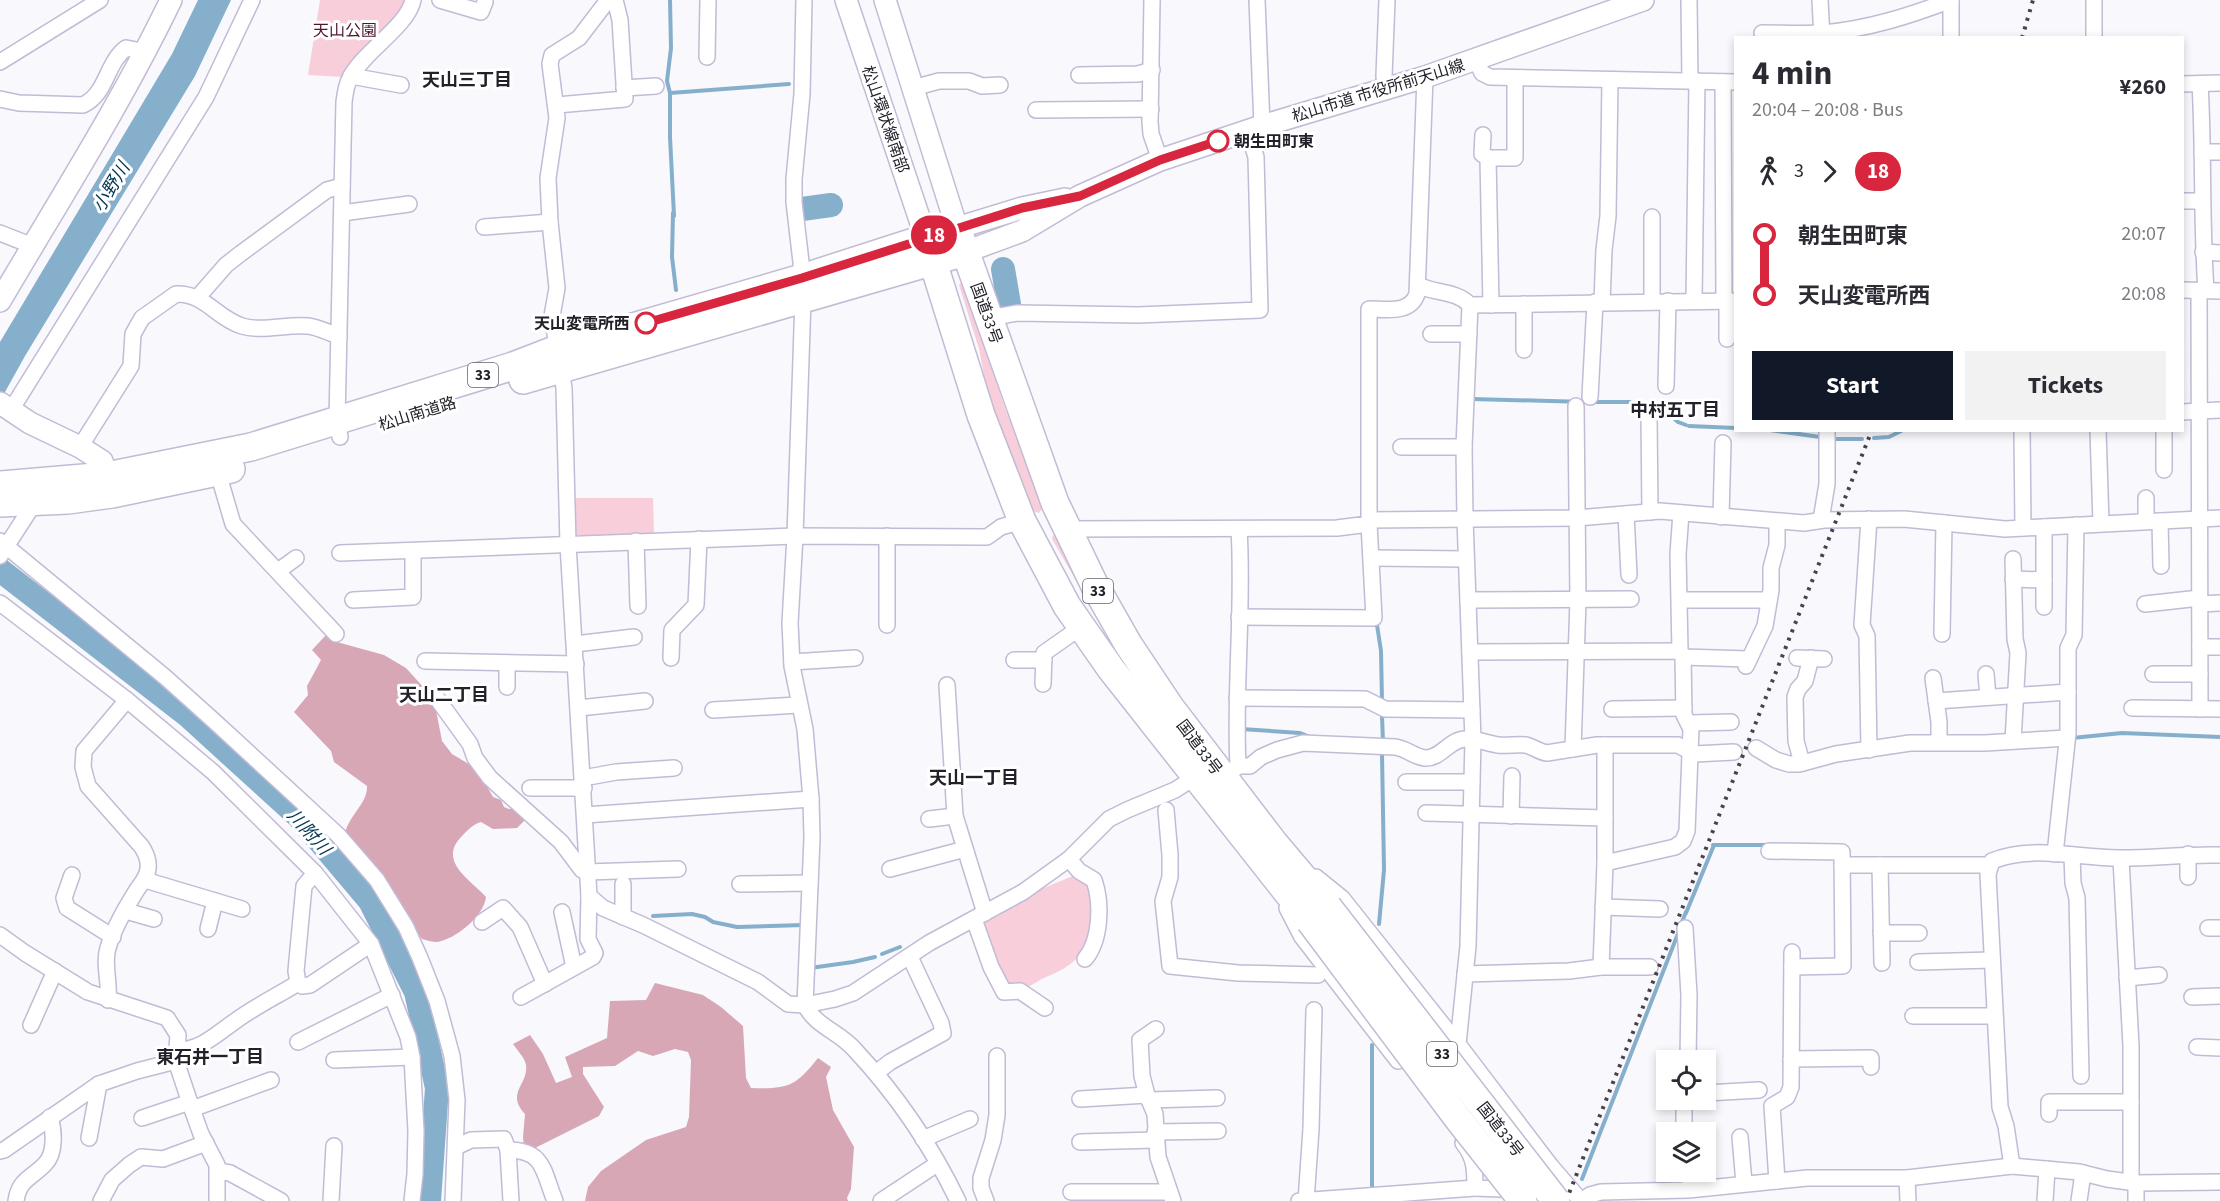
<!DOCTYPE html>
<meta charset="utf-8">
<style>
:root{--surface:#fff;--page:#f2f2f3;--text:#2b2b33;--muted:#7c7c81;--accent:#111827}
body{margin:0;font-family:"Source Sans 3","Noto Sans JP",sans-serif;background:var(--page);color:var(--text);height:100vh;display:flex;flex-direction:column;font-size:22px;white-space:nowrap}
*{box-sizing:border-box;margin:0}
p{font-size:20px;color:var(--muted)}
.icon{flex:none;width:33px;height:33px;fill:none;stroke:currentColor;stroke-width:2;stroke-linecap:round;stroke-linejoin:round}
.map{position:relative;flex:1;overflow:hidden}
.side{position:absolute;left:1734px;top:36px;width:450px;height:396px;display:flex;flex-direction:column;background:var(--surface);border-radius:0px;box-shadow:0 3px 9px #0003}
.side>*{flex:none}
.badge{padding:0 12px;border-radius:20px;font-size:21px;line-height:39px}
.controls{position:absolute;left:1656px;top:1050px;display:grid;gap:12px}
.controls a{display:grid;place-items:center;width:60px;height:60px;border-radius:0px;background:var(--surface);box-shadow:0 3px 9px #0003;font-size:30px}
.map>.badge{position:absolute;translate:-50% -50%;box-shadow:0 0 0 3px #fff}
.legs{display:flex;align-items:center;gap:9px;height:66px;padding:0 18px;font-size:20px}
.legs p{margin-inline-start:auto}
.headline{display:flex;align-items:center;justify-content:space-between;height:102px;padding:0 18px}
h1{font-size:33px;font-weight:700;line-height:45px}
.action{display:flex;gap:12px;margin-top:auto;padding:12px 18px}
.action a{flex:1;height:69px;border-radius:0px;background:var(--accent);color:#fff;font-size:24px;font-weight:700;line-height:69px;text-align:center}
.action a+a{background:var(--page);color:var(--text)}
ul{padding:0 18px;list-style:none}
li{display:flex;align-items:center;gap:21px;height:60px;font-size:22px}
li i{display:grid;place-items:center;width:9px;height:100%;margin:0 8px;background:currentColor}
li i::after{content:'';width:15px;height:15px;margin:-8px;border:4px solid;border-radius:50%;background:var(--surface)}
li p{margin-inline-start:auto}
li:first-child i{background:linear-gradient(#0000 50%,currentColor 0)}
li:last-child i{background:linear-gradient(currentColor 50%,#0000 0)}
.map>svg:first-child{display:block}
</style>
<div class="map">
<svg width="2220" height="1201" viewBox="0 0 2220 1201">
<rect width="100%" height="100%" fill="#f9f8fd"/>
<g fill="#f7ceda">
<polygon points="320,0 409,0 401,13 344,77 308,75"/>
<polygon points="962,282 965,283 1004,406 1044,506 1039,513 1033,511 989,401 979,349 959,285"/>
<polygon points="575,498 653,498 654,535 575,535"/>
<polygon points="1053,535 1056,536 1164,715 1111,648 1105,630 1052,539"/>
<path d="M1073,876L1082,879L1090,887C1093,933 1094,958 1046,977C1040,979 1036,983 1030,986C1024,989 1014,988 1007,988L981,928L983,919L1029,894Z"/>
</g>
<g fill="#d8a7b6">
<path d="M326,635L337,642L384,655L406,668L425,689L436,710L442,741L452,754L477,769L493,797L501,800L504,807L509,809L516,808L522,812L524,821L517,828L493,829L481,822C473,824 468,830 462,836C437,861 470,879 486,897C484,916 456,939 437,942C432,942 426,940 422,939L344,839C346,816 368,805 367,786L334,762L331,751L294,712L308,695L307,686L321,660L312,650Z"/>
<path d="M655,983L703,995L721,1007L743,1026L746,1078L751,1088C788,1089 795,1087 818,1058L831,1067L826,1077L833,1110L854,1147L851,1189L847,1198L848,1201H585L588,1187L601,1171L646,1140L686,1127L689,1117L691,1060L688,1052L675,1049L653,1056L638,1051L615,1066L583,1067V1074L604,1107L599,1116L535,1148H524L523,1137L525,1114C505,1093 529,1084 526,1065C525,1058 517,1050 513,1044L530,1035L543,1054L556,1083L572,1077L565,1057L607,1038L610,1001L646,1000Z"/>
</g>
<polygon fill="#86afcb" points="198,0 231,0 195,76 25,356 0,401 0,342 172,54"/>
<g fill="none" stroke-linecap="round" stroke-linejoin="round">
<g stroke="#86afcb" stroke-width="4">
<polyline points="670,0 671,48 667,81 670,93 670,137 674,216"/>
<polyline points="670,93 789,84"/>
<polyline points="673,213 672,257 676,290"/>
<polyline points="1472,399 1586,402"/>
<polyline points="1592,402 1630,402 1641,411 1667,412 1678,422 1686,425"/>
<polyline points="1689,426 1736,428"/>
<polyline points="1770,430 1820,437"/>
<polyline points="1874,438 1889,437 1903,430"/>
<polyline points="1833,439 1862,439"/>
<polyline points="1377,625 1381,651 1382,701"/>
<polyline points="1241,729 1300,733 1310,737"/>
<polyline points="2072,738 2122,733 2220,737"/>
<polyline points="1381,742 1383,742 1382,716"/>
<polyline points="1713,845 1769,845"/>
<polyline points="1686,913 1714,845"/>
<polyline points="653,916 692,914 705,917 713,922 737,927 804,925"/>
<polyline points="1379,924 1384,870 1382,754"/>
<polyline points="1681,924 1686,912"/>
<polyline points="882,954 900,947"/>
<polyline points="810,968 853,962 875,957"/>
<polyline points="1582,1179 1679,931"/>
<polyline points="1372,1189 1372,1045"/>
</g>
<g stroke="#86afcb" stroke-width="24">
<polyline points="802,209 831,205"/>
<polyline points="1003,269 1010,310"/>
<polyline points="0,570 187,715 299,817 370,901 416,992 437,1088 429,1201"/>
</g>
<g stroke="#c2bbd5" stroke-width="18">
<g id="street">
<polyline points="440,0 481,12 485,2"/>
<polyline points="608,0 579,38 552,55 550,64 557,118 548,178 550,222 557,288 552,316 564,388 568,544 589,896 603,908 643,925 758,982 788,1004 805,1005 835,999 853,993 929,943 1023,892 1069,859 1109,819 1127,810 1175,790 1200,774"/>
<path d="M804,0L802,94L794,179V202L801,262L803,299L795,536L790,623L792,666L805,729L811,799L812,838L805,1005C816,1027 840,1032 855,1050C897,1095 931,1145 958,1201"/>
<polyline points="1152,0 1150,122 1151,134 1160,160"/>
<polyline points="1257,0 1262,126"/>
<polyline points="1689,0 1690,81"/>
<polyline points="1820,0 1822,38"/>
<path d="M1762,33C1782,33 1803,34 1823,33C1868,29 1909,16 1951,0"/>
<polyline points="1951,38 1951,0"/>
<polyline points="2094,38 2094,0"/>
<polyline points="707,57 708,0"/>
<polyline points="1476,59 1482,73 1490,77 1736,82"/>
<polyline points="0,62 100,0"/>
<polyline points="1079,75 1138,74 1152,70"/>
<polyline points="351,76 401,85"/>
<polyline points="1723,82 1724,301"/>
<polyline points="2182,84 2220,83"/>
<path d="M2200,84C2204,152 2201,221 2206,290"/>
<polyline points="624,88 656,86"/>
<polyline points="913,88 939,81 969,81 982,86 1000,85"/>
<polyline points="1385,88 1384,76 1387,0"/>
<path d="M0,99L19,103L83,105C107,94 106,63 126,48L146,52"/>
<polyline points="557,105 625,99 620,20 615,0"/>
<polyline points="1036,110 1151,109"/>
<polyline points="1483,135 1482,154 1488,158"/>
<polyline points="2202,152 2220,152"/>
<polyline points="2182,201 2202,201"/>
<polyline points="342,213 409,204"/>
<polyline points="1652,217 1652,301"/>
<polyline points="484,227 550,222"/>
<polyline points="0,233 33,246"/>
<polyline points="2203,252 2220,253"/>
<path d="M1418,285C1435,294 1456,290 1470,305L1464,447L1465,519L1473,740L1468,946L1458,1044"/>
<polyline points="2182,290 2220,291"/>
<polyline points="2199,290 2200,709"/>
<polyline points="198,297 226,265 240,254 327,190 342,186"/>
<polyline points="1694,300 1697,81"/>
<polyline points="1602,302 1604,250 1608,216 1610,80"/>
<polyline points="1470,305 1736,301"/>
<polyline points="1491,305 1488,158 1515,158 1515,78"/>
<polyline points="989,318 1017,313 1138,315 1260,310 1256,157 1248,131"/>
<polyline points="1431,334 1469,334"/>
<polyline points="1727,339 1727,301"/>
<polyline points="1524,350 1524,304"/>
<polyline points="1666,386 1668,301"/>
<polyline points="1590,397 1595,302"/>
<polyline points="11,410 206,97 252,0"/>
<polyline points="2182,412 2220,410"/>
<polyline points="1649,417 1650,512"/>
<polyline points="2022,430 2023,528"/>
<polyline points="2098,430 2101,523"/>
<path d="M340,437L337,420L344,102C345,94 346,85 350,78C362,53 408,26 413,0"/>
<path d="M80,447L131,366L133,334L142,318L176,294C205,293 216,318 242,326C263,332 286,324 308,326C318,327 329,333 339,336"/>
<polyline points="1401,447 1464,447"/>
<polyline points="216,466 233,524 336,634"/>
<polyline points="2164,470 2164,430"/>
<polyline points="1626,514 1629,575"/>
<polyline points="1721,517 1723,443"/>
<polyline points="1869,519 1862,625 1867,636 1869,750"/>
<path d="M1369,520V309C1387,309 1410,314 1417,294L1425,77"/>
<polyline points="1821,520 1827,484 1827,430"/>
<polyline points="2146,521 2146,498"/>
<polyline points="2160,521 2161,566"/>
<polyline points="1067,529 1337,528 1369,524 1369,520 1577,518 1660,511 1804,523 1824,520 1904,519 2005,529 2220,518"/>
<polyline points="0,541 165,677 213,720 338,835 377,880 406,927 420,958 437,1001 452,1056 457,1100 453,1201"/>
<polyline points="636,541 638,606"/>
<polyline points="340,553 795,536 987,537 1001,527 1022,521"/>
<polyline points="0,556 35,502"/>
<polyline points="1372,558 1466,559"/>
<polyline points="2013,559 2015,639 2018,653 2013,741"/>
<polyline points="278,571 296,558"/>
<polyline points="2013,579 2044,580"/>
<polyline points="353,600 413,597 413,551"/>
<polyline points="1468,600 1631,599"/>
<polyline points="1680,600 1769,600"/>
<polyline points="0,603 127,700 213,772 315,873 371,944 408,1037 412,1057 416,1131 415,1174 412,1201"/>
<polyline points="2145,604 2200,598"/>
<polyline points="2200,604 2220,603"/>
<polyline points="2044,607 2044,527"/>
<polyline points="1239,617 1374,618 1369,524"/>
<polyline points="887,625 887,536"/>
<polyline points="1942,634 1944,523"/>
<polyline points="575,644 634,637"/>
<polyline points="2200,647 2220,647"/>
<polyline points="1680,651 1678,554 1681,513"/>
<polyline points="1470,652 1680,651 1683,657 1749,659"/>
<polyline points="671,658 672,630 696,605 699,539"/>
<polyline points="1797,658 1824,659"/>
<polyline points="1014,660 1044,660"/>
<polyline points="425,661 576,664"/>
<polyline points="792,662 855,658"/>
<polyline points="1746,666 1765,626 1771,590 1771,568 1777,545 1777,522"/>
<polyline points="1986,674 1988,697"/>
<polyline points="2153,674 2200,674"/>
<polyline points="1933,678 1939,722 1939,742"/>
<polyline points="1043,684 1044,653 1081,627"/>
<polyline points="947,685 955,816 985,913"/>
<polyline points="507,687 507,663"/>
<polyline points="436,697 470,744 475,758 490,778 561,842 582,870 587,872 678,869"/>
<polyline points="1237,698 1365,699 1385,709 1472,710"/>
<polyline points="1936,701 2068,692"/>
<polyline points="579,708 645,701"/>
<polyline points="2132,708 2220,709"/>
<polyline points="1612,709 1684,708"/>
<polyline points="713,710 798,705"/>
<polyline points="1690,723 1731,722"/>
<polyline points="1756,748 1776,760 1789,764 1799,764 1836,754 1910,743 1985,743 2067,738"/>
<polyline points="1573,749 1578,600 1576,406"/>
<polyline points="1802,763 1796,741 1795,697 1798,689 1805,681 1811,658"/>
<path d="M1238,766C1234,687 1244,608 1239,529"/>
<polyline points="583,778 616,772 674,768"/>
<path d="M1224,779L1238,766H1250L1261,757L1277,750L1303,743L1395,747C1406,748 1414,757 1425,758C1441,759 1449,739 1466,739C1477,739 1487,743 1498,745C1507,746 1517,744 1526,745C1534,747 1539,752 1547,753L1597,745H1678L1694,754L1734,752"/>
<polyline points="1406,782 1472,782"/>
<polyline points="530,788 584,788"/>
<polyline points="1166,810 1170,855 1170,877 1163,901 1170,966 1238,973 1318,975"/>
<polyline points="1426,813 1605,818"/>
<polyline points="585,815 811,799"/>
<polyline points="1511,816 1512,776"/>
<polyline points="929,819 955,816"/>
<polyline points="1769,851 1842,852 1843,966 1792,967"/>
<polyline points="2055,854 2068,733 2068,648 2074,635 2076,525"/>
<polyline points="2072,855 2073,883 2077,898 2081,1076"/>
<path d="M1069,859L1079,871L1094,880C1102,903 1101,940 1085,959"/>
<polyline points="2121,859 2131,1046 2131,1182"/>
<polyline points="1605,863 1675,847 1683,841 1687,831 1691,729 1684,715 1683,657"/>
<polyline points="1842,865 1984,865 1989,868"/>
<polyline points="1880,865 1882,963"/>
<polyline points="890,869 965,849"/>
<polyline points="72,875 64,898 67,908 113,937"/>
<polyline points="1316,877 1342,898 1458,1044 1550,1165 1581,1201"/>
<polyline points="2188,877 2188,854"/>
<polyline points="145,880 242,909"/>
<polyline points="623,884 623,917"/>
<polyline points="740,884 810,883"/>
<polyline points="1603,907 1660,909"/>
<polyline points="1287,908 1302,937 1398,1061"/>
<polyline points="126,911 154,919"/>
<polyline points="562,912 574,967"/>
<polyline points="974,919 991,967 1004,992 1020,991 1045,1008"/>
<polyline points="482,922 503,908 520,927 545,984"/>
<polyline points="1685,928 1689,995 1688,1060"/>
<polyline points="2208,928 2220,928"/>
<polyline points="208,929 215,901"/>
<polyline points="1881,933 1919,933"/>
<polyline points="0,935 25,953 88,992 167,1018 178,1035 176,1061 192,1109 201,1134 217,1165 217,1201"/>
<polyline points="1918,962 1992,960"/>
<polyline points="1601,967 1605,863 1605,745"/>
<polyline points="1465,974 1569,971 1601,967 1650,967"/>
<polyline points="2127,978 2159,975"/>
<polyline points="298,983 302,986 310,985 371,944"/>
<polyline points="521,997 593,957 595,953 588,939 589,896"/>
<polyline points="2192,997 2220,996"/>
<path d="M108,1000C110,981 103,964 108,948C113,930 125,909 135,893C140,884 147,879 148,869C149,860 146,854 142,847L88,786L83,767L84,751L127,700"/>
<polyline points="1913,1016 1995,1016"/>
<polyline points="31,1025 55,971"/>
<polyline points="1156,1029 1140,1040 1142,1076 1147,1095 1155,1114 1158,1157 1173,1201"/>
<polyline points="298,1042 392,995"/>
<polyline points="2197,1047 2220,1048"/>
<path d="M177,1050C201,1050 215,1035 234,1022C254,1007 277,996 298,983L296,971L304,886L315,873"/>
<polyline points="1791,1059 1871,1058 1871,1067"/>
<polyline points="334,1060 412,1057"/>
<polyline points="876,1073 890,1062 943,1033 941,1023 910,957"/>
<polyline points="1706,1093 1759,1090"/>
<polyline points="1080,1099 1147,1095"/>
<polyline points="1149,1100 1217,1098"/>
<polyline points="192,1109 271,1080"/>
<polyline points="2049,1114 2049,1102 2131,1102"/>
<polyline points="142,1118 190,1102"/>
<polyline points="1155,1132 1218,1131"/>
<polyline points="1684,1132 1684,1100"/>
<polyline points="1740,1137 1744,1183"/>
<polyline points="89,1138 99,1084"/>
<polyline points="923,1139 970,1119"/>
<polyline points="1080,1142 1156,1140"/>
<path d="M1463,1143C1475,1158 1475,1170 1475,1188L1501,1189L1550,1165"/>
<polyline points="456,1147 471,1140 504,1139 508,1150 511,1201"/>
<path d="M508,1150C545,1150 543,1172 555,1201"/>
<polyline points="0,1151 4,1150 99,1084 137,1071 176,1061"/>
<path d="M2012,1166L2006,1126L2000,1107L1988,874L1992,861C2032,844 2081,859 2122,858C2155,858 2187,854 2220,855"/>
<polyline points="218,1171 230,1173 281,1201"/>
<polyline points="1688,1172 1691,1189"/>
<polyline points="1907,1178 1908,1201"/>
<polyline points="1777,1181 1772,1106 1787,1097 1791,1087 1792,952"/>
<polyline points="2136,1183 2136,1201"/>
<polyline points="1071,1192 1169,1192"/>
<path d="M16,1201C19,1179 32,1178 45,1164C56,1153 54,1130 50,1117"/>
<polyline points="101,1201 112,1180 129,1165 141,1157 163,1159 206,1143"/>
<polyline points="331,1201 334,1146"/>
<polyline points="881,1201 937,1164"/>
<polyline points="986,1201 981,1188 981,1178 993,1140 997,1115 997,1056"/>
<polyline points="1299,1201 1475,1188"/>
<polyline points="1306,1201 1311,1129 1314,1010"/>
<polyline points="1581,1201 1590,1195 1601,1192 1688,1190 1807,1178 1907,1178 2012,1166 2079,1172 2107,1179 2136,1183 2220,1182"/>
<polyline points="2045,1201 2047,1169"/>
<polyline points="2079,1201 2083,1173"/>
</g>
</g>
<g stroke="#c2bbd5" stroke-width="24">
<g id="secondary">
<polyline points="846,0 926,238"/>
<polyline points="885,0 957,228 1022,208 1065,199"/>
<polyline points="965,252 1022,231 1080,196 1160,160 1262,126 1425,77 1643,0"/>
<path d="M0,301C58,202 121,104 171,0"/>
<polyline points="0,403 30,423 80,447 102,461 111,488"/>
</g>
</g>
<g stroke="#c2bbd5" stroke-width="30">
<g id="highway">
<polyline points="928,246 981,415 1022,521 1067,606 1111,669 1310,921"/>
<polyline points="523,380 965,252"/>
<polyline points="0,485 107,476 251,447 513,366 557,349 802,278 957,228 1055,503 1095,586 1128,644 1170,707 1274,843 1328,907"/>
<polyline points="0,503 68,500 112,494 231,469"/>
</g>
</g>
<use href="#street" stroke="#fff" stroke-width="15"/>
<use href="#secondary" stroke="#fff" stroke-width="21"/>
<use href="#highway" stroke="#fff" stroke-width="27"/>
<g stroke="#46434d" stroke-width="4" stroke-dasharray="3 6" stroke-linecap="butt">
<polyline points="2022,38 2033,0"/>
<polyline points="1566,1201 1872,430"/>
</g>
<g stroke="#c2bbd5" stroke-width="30" stroke-linecap="butt">
<g id="highway-bridge">
<polyline points="1328,907 1556,1201"/>
<polyline points="1310,921 1459,1120 1523,1201"/>
</g>
</g>
<use href="#highway-bridge" stroke="#fff" stroke-width="27"/>
</g>
<g fill="none" stroke-linecap="round" stroke-linejoin="round">
<g stroke="#fff" stroke-width="14">
<polyline id="line-1" points="646,323 802,278 1022,208 1080,196 1160,160 1218,141"/>
</g>
<use href="#line-1" stroke="#d7263d" stroke-width="9"/>
</g>
<g fill="#fff" stroke="#d7263d" stroke-width="3">
<circle cx="1218" cy="141" r="10"/>
<circle cx="646" cy="323" r="10"/>
</g>
<g text-anchor="middle" stroke-width="6" stroke-linejoin="round" paint-order="stroke">
<g fill="#fff" stroke="#65636a" stroke-width="1.5">
<rect x="468" y="363" width="30" height="24" rx="4.5"/>
<rect x="1083" y="579" width="30" height="24" rx="4.5"/>
<rect x="1427" y="1042" width="30" height="24" rx="4.5"/>
</g>
<g font-size="15" font-weight="bold" fill="#23202a">
<text x="483" y="380">33</text>
<text x="1098" y="596">33</text>
<text x="1442" y="1059">33</text>
</g>
<g font-size="16" fill="#50162e" stroke="#fff">
<text x="345" y="36">天山公園</text>
</g>
<g font-size="16" fill="#23202a" stroke="#fff">
<text transform="translate(1378 90) rotate(-17)" y="6">松山市道 市役所前天山線</text>
<text transform="translate(886 119) rotate(71)" y="6">松山環状線南部</text>
<text transform="translate(987 313) rotate(70)" y="6">国道33号</text>
<text transform="translate(417 413) rotate(-17)" y="6">松山南道路</text>
<text transform="translate(1200 747) rotate(53)" y="6">国道33号</text>
<text transform="translate(1501 1129) rotate(52)" y="6">国道33号</text>
</g>
<g font-size="16" font-weight="bold" fill="#23202a" stroke="#fff" text-anchor="start">
<text x="1234" y="147">朝生田町東</text>
<text x="630" y="329" text-anchor="end">天山変電所西</text>
</g>
<g font-size="18" font-weight="bold" fill="#23202a" stroke="#fff">
<text x="467" y="86">天山三丁目</text>
<text x="1675" y="416">中村五丁目</text>
<text x="444" y="701">天山二丁目</text>
<text x="974" y="784">天山一丁目</text>
<text x="210" y="1063">東石井一丁目</text>
</g>
<g font-size="18" font-style="italic" fill="#003551" stroke="#fff">
<text transform="translate(111 187) rotate(-59)" y="6">小野川</text>
<text transform="translate(309 832) rotate(48)" y="6">川附川</text>
</g>
</g>
</svg>
<div class="controls">
<a><svg class="icon" aria-label="locate" viewBox="0 0 24 24"><circle cx="12" cy="12" r="6"/><path d="M12 2v4M12 18v4M2 12h4M18 12h4"/></svg></a>
<a><svg class="icon" aria-label="layers" viewBox="0 0 24 24"><path d="M12 4l9 5-9 5-9-5zM3 14l9 5 9-5"/></svg></a>
</div>
<b class="badge" style="left:934px;top:235px;background:#d7263d;color:#fff">18</b>
<section class="side">
<div class="headline"><div><h1>4 min</h1><p>20:04 – 20:08 · Bus</p></div><b>¥260</b></div>
<div class="legs"><svg class="icon" aria-label="walk" viewBox="0 0 24 24"><circle cx="13" cy="4" r="2"/><path d="M13 8l-2 6 4 7M11 14l-3 7M7 12l3-4h3l4 4"/></svg>3<svg class="icon" aria-label="forward" viewBox="0 0 24 24"><path d="M9 5l7 7-7 7"/></svg><b class="badge" style="background:#d7263d;color:#fff">18</b></div>
<ul>
<li><i style="color:#d7263d"></i><b>朝生田町東</b><p>20:07</p></li>
<li><i style="color:#d7263d"></i><b>天山変電所西</b><p>20:08</p></li>
</ul>
<div class="action"><a>Start</a><a>Tickets</a></div>
</section>
</div>
